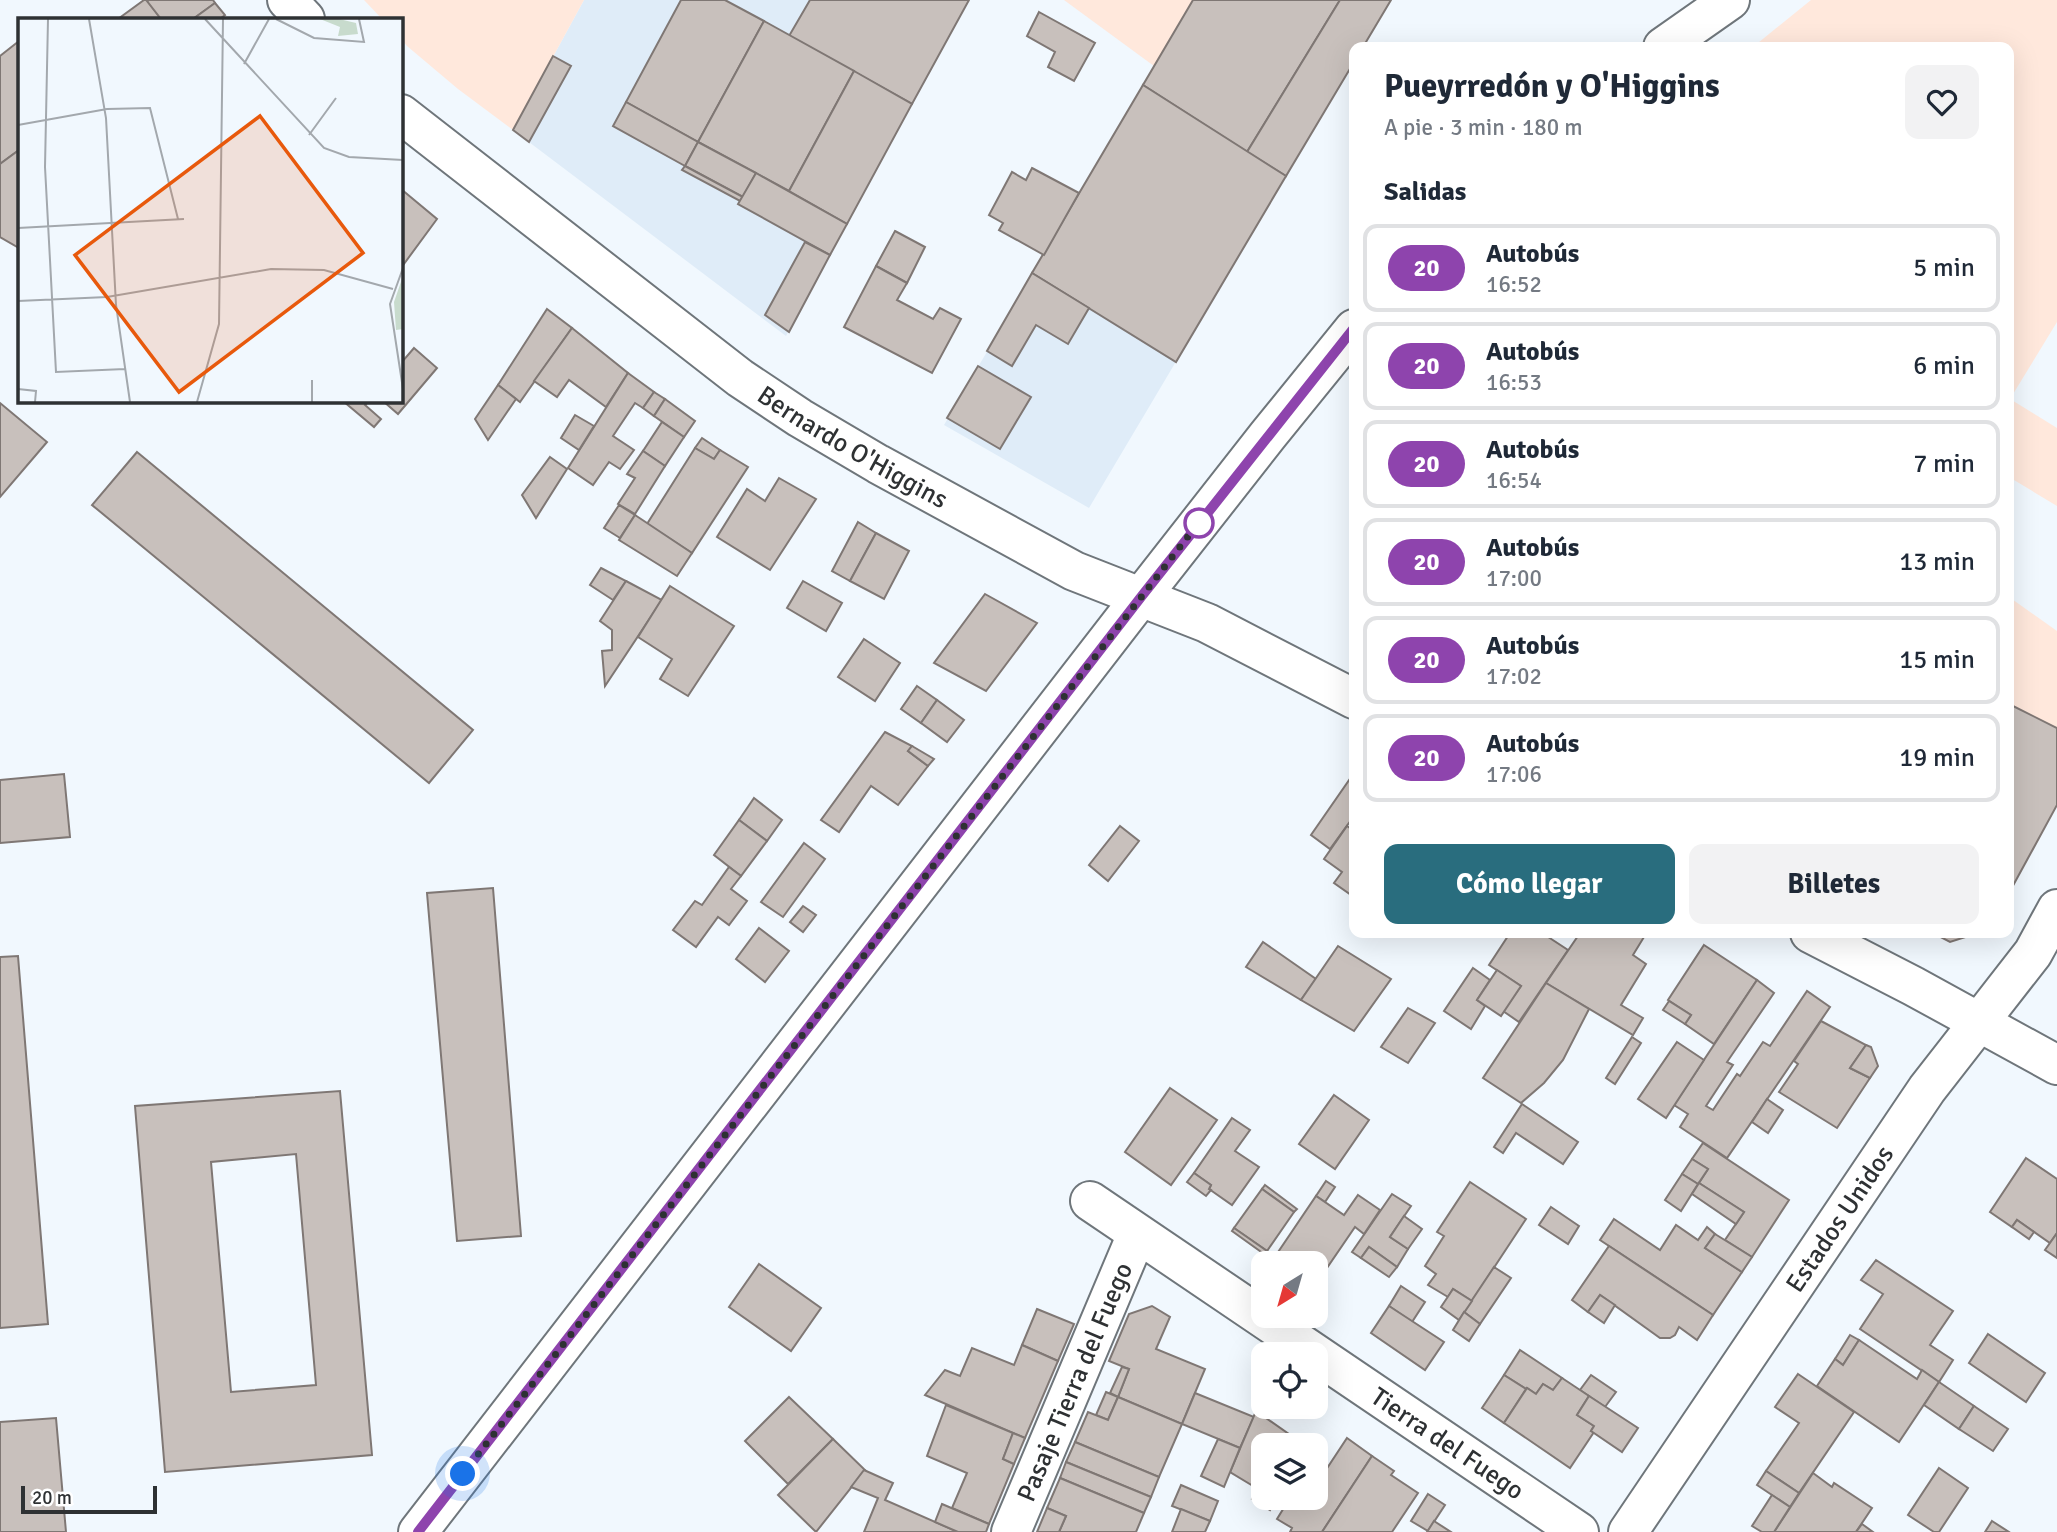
<!DOCTYPE html>
<html lang="es">
<meta charset="utf-8">
<style>
:root{--surface:#fff;--page:#f2f2f3;--text:#1f2937;--muted:#747a83;--line:#e0e1e3;--accent:#296d7e}
body{margin:0;font-family:Signika,sans-serif;background:var(--page);color:var(--text);height:100vh;display:flex;flex-direction:column;font-size:26px;white-space:nowrap}
*{box-sizing:border-box;margin:0}
p{font-size:23px;color:var(--muted)}
.icon{flex:none;width:38px;height:38px;fill:none;stroke:currentColor;stroke-width:2;stroke-linecap:round;stroke-linejoin:round}
.map{position:relative;flex:1;overflow:hidden}
.side{position:absolute;left:1349px;top:42px;width:665px;height:896px;display:flex;flex-direction:column;background:var(--surface);border-radius:14px;box-shadow:0 7px 28px #0002}
.side>*{flex:none}
.badge{padding:0 14px;border-radius:23px;font-size:24px;line-height:46px}
.needle{width:46px;rotate:217deg}
.tools{position:absolute;left:1251px;top:1251px;display:grid;gap:14px}
.tools a{display:grid;place-items:center;width:77px;height:77px;border-radius:14px;background:var(--surface);box-shadow:0 7px 28px #0002;font-size:35px}
.scale{position:absolute;left:21px;bottom:18px;width:136px;box-sizing:border-box;padding-left:7px;border:4px solid #2e3133;border-top:0;font-size:19px;line-height:24px;white-space:nowrap;color:#2e3133;-webkit-text-stroke:5px #fff;paint-order:stroke}
.you{position:absolute;width:35px;height:35px;margin:-18px;border:5px solid #fff;border-radius:50%;background:#1a73e8;box-shadow:0 0 0 10px #1a73e833}
.map>.badge{position:absolute;translate:-50% -50%;box-shadow:0 0 0 4px #fff}
h2{padding:0 35px;font-size:26px;line-height:63px}
.round{display:grid;place-items:center;flex:none;width:74px;height:74px;border-radius:14px;background:var(--page)}
.head{display:flex;align-items:center;justify-content:space-between;height:119px;padding:0 35px}
h1{font-size:33px;font-weight:700;line-height:52px}
.button{display:flex;gap:14px;margin-top:auto;padding:14px 35px}
.button a{flex:1;height:80px;border-radius:14px;background:var(--accent);color:#fff;font-size:28px;font-weight:700;line-height:80px;text-align:center}
.button a+a{background:var(--page);color:var(--text)}
ul{padding:0;list-style:none}
li{display:flex;align-items:center;gap:21px;height:88px;margin:0 14px 10px;padding:0 21px;border:4px solid var(--line);border-radius:14px}
li div{flex:1}
li b{display:block;font-size:26px}
li em{font-style:normal}
li .badge{min-width:77px;font-weight:700;text-align:center}
.map>svg:first-child{display:block}
</style>
<div class="map">
<svg width="2057" height="1532" viewBox="0 0 2057 1532">
<rect width="100%" height="100%" fill="#f1f8fe"/>
<g fill="#dfecf8">
<polygon points="584,0 969,0 786,336 513,130"/>
<polygon points="1193,0 1391,0 1363,47 1354,47 1354,62 1089,508 944,425"/>
</g>
<g fill="#ffe8dc">
<polygon points="364,0 584,0 513,130 458,89 407,46 401,39 401,19 382,19"/>
<polygon points="1064,0 1193,0 1154,66"/>
<polygon points="1811,0 2057,0 2057,322 2010,399 2057,428 2057,506 2009,477 2009,47 1753,47"/>
<polygon points="2009,597 2057,631 2057,805 2009,893"/>
</g>
<g fill="#c8c0bc" stroke="#7f7774" stroke-width="2" fill-rule="evenodd">
<polygon points="144,0 147,0 161,19 118,19"/>
<polygon points="149,0 213,0 215,3 193,19 161,19 147,1"/>
<polygon points="681,0 725,0 764,21 698,142 626,102"/>
<polygon points="810,0 969,0 912,104 789,36"/>
<polygon points="1193,0 1340,0 1247,152 1143,85"/>
<polygon points="1340,0 1391,0 1363,47 1354,47 1354,62 1286,176 1247,152"/>
<polygon points="215,3 225,15 220,19 193,19"/>
<polygon points="1039,12 1095,43 1074,81 1048,67 1055,52 1027,36"/>
<polygon points="764,21 854,71 789,191 698,142"/>
<polygon points="19,41 19,150 0,164 0,56"/>
<polygon points="553,56 571,66 529,142 513,130"/>
<polygon points="854,71 912,104 847,224 789,191"/>
<polygon points="1143,85 1286,176 1176,362 1032,273"/>
<polygon points="626,102 698,142 685,166 613,126"/>
<polygon points="698,142 756,173 743,197 685,166"/>
<polygon points="19,150 19,248 0,237 0,164"/>
<polygon points="685,166 743,197 740,201 682,170"/>
<polygon points="1032,168 1079,193 1044,255 999,230 1003,223 989,215 1012,172 1026,180"/>
<polygon points="756,173 847,224 830,255 738,204"/>
<polygon points="401,189 437,219 401,268"/>
<polygon points="895,231 925,247 907,283 876,266"/>
<polygon points="805,242 830,255 789,332 765,315"/>
<polygon points="876,266 907,283 897,300 933,319 940,308 961,319 932,373 844,327"/>
<polygon points="1032,273 1089,308 1068,344 1036,325 1012,366 987,351"/>
<polygon points="547,309 572,328 520,402 498,385"/>
<polygon points="572,328 628,373 606,407 569,380 557,397 534,381"/>
<polygon points="414,348 437,368 398,414 383,401 401,401 401,363"/>
<polygon points="978,366 1031,397 1000,449 947,418"/>
<polygon points="628,373 654,392 643,408 635,403 613,436 634,450 620,469 609,462 593,485 568,468"/>
<polygon points="498,385 516,399 488,440 475,419"/>
<polygon points="654,392 665,399 654,416 643,408"/>
<polygon points="665,399 695,421 684,437 654,416"/>
<polygon points="343,401 369,401 365,405 381,419 374,427"/>
<polygon points="0,403 47,442 0,497"/>
<polygon points="575,415 594,426 579,450 561,438"/>
<polygon points="662,422 684,437 665,466 643,451"/>
<polygon points="702,438 720,450 714,459 695,448"/>
<polygon points="695,448 714,459 720,450 748,467 692,553 647,524"/>
<polygon points="643,451 665,466 635,514 618,504 635,478 627,474"/>
<polygon points="137,452 473,730 429,783 92,505"/>
<polygon points="550,457 567,469 536,518 522,495"/>
<polygon points="779,478 816,499 770,570 717,537 747,489 765,501"/>
<polygon points="619,505 635,515 620,538 604,528"/>
<polygon points="635,515 692,553 677,576 619,540"/>
<polygon points="858,522 876,533 850,581 832,571"/>
<polygon points="876,533 909,551 884,599 850,581"/>
<polygon points="601,568 626,581 613,600 590,585"/>
<polygon points="626,581 662,600 605,686 602,651 612,650 612,630 600,621"/>
<polygon points="803,581 842,603 826,631 787,608"/>
<polygon points="670,586 734,626 688,696 660,679 672,659 638,637"/>
<polygon points="985,594 1037,623 986,691 934,663"/>
<polygon points="864,639 900,663 875,701 838,677"/>
<polygon points="917,686 937,700 921,723 901,709"/>
<polygon points="937,700 964,720 947,742 921,723"/>
<polygon points="2009,704 2057,728 2057,805 2009,893"/>
<polygon points="885,732 912,746 908,751 928,766 898,805 871,786 839,832 821,820"/>
<polygon points="912,746 934,759 928,766 908,751"/>
<polygon points="1354,773 1354,816 1330,849 1311,835"/>
<polygon points="64,774 70,837 0,843 0,780"/>
<polygon points="754,798 782,820 767,841 739,820"/>
<polygon points="739,820 767,841 741,876 714,855"/>
<polygon points="1120,826 1139,841 1108,881 1089,865"/>
<polygon points="1347,826 1354,831 1354,897 1334,883 1342,872 1324,859"/>
<polygon points="804,843 825,859 783,917 761,902"/>
<polygon points="729,867 741,876 731,889 747,901 729,925 718,917 696,947 673,930 695,901 702,905"/>
<polygon points="493,888 521,1236 457,1241 427,893"/>
<polygon points="803,906 816,915 803,932 790,922"/>
<polygon points="759,928 789,951 765,982 736,959"/>
<polygon points="1510,933 1542,933 1568,950 1519,1022 1503,1011 1521,986 1489,965"/>
<polygon points="1580,933 1636,933 1644,937 1633,955 1646,964 1621,1005 1643,1018 1633,1035 1546,983"/>
<polygon points="1933,933 1978,933 1950,942"/>
<polygon points="1263,942 1316,979 1301,1000 1246,967"/>
<polygon points="1704,945 1757,980 1714,1044 1685,1024 1691,1015 1668,1000"/>
<polygon points="1338,946 1391,979 1354,1031 1301,1000"/>
<polygon points="18,956 48,1324 0,1328 0,957"/>
<polygon points="1473,968 1490,980 1477,1000 1485,1006 1471,1029 1444,1011"/>
<polygon points="1497,970 1521,986 1501,1016 1477,1000"/>
<polygon points="1757,980 1774,993 1727,1062 1733,1065 1706,1106 1713,1110 1737,1074 1740,1076 1763,1042 1770,1046 1807,991 1830,1007 1727,1158 1680,1127 1688,1114 1674,1105"/>
<polygon points="1546,983 1589,1009 1563,1060 1544,1083 1521,1103 1483,1078"/>
<polygon points="1669,1001 1691,1015 1685,1024 1663,1010"/>
<polygon points="1408,1008 1435,1023 1408,1063 1381,1047"/>
<polygon points="1821,1021 1866,1045 1850,1068 1870,1078 1837,1128 1779,1092 1798,1064 1794,1061"/>
<polygon points="1632,1037 1641,1043 1615,1084 1606,1078"/>
<polygon points="1677,1042 1704,1060 1666,1118 1638,1099"/>
<polygon points="1866,1045 1871,1047 1878,1066 1870,1078 1850,1068"/>
<polygon points="1170,1088 1217,1120 1171,1185 1125,1152"/>
<path d="M340,1091L372,1455L165,1472L135,1106ZM296,1154L316,1385L231,1392L211,1162Z"/>
<polygon points="1334,1095 1369,1120 1335,1169 1299,1144"/>
<polygon points="1767,1099 1783,1110 1768,1133 1752,1122"/>
<polygon points="1522,1104 1578,1142 1563,1164 1516,1133 1503,1153 1494,1147"/>
<polygon points="1232,1118 1250,1130 1235,1151 1259,1167 1232,1205 1209,1189 1211,1185 1194,1173"/>
<polygon points="1703,1143 1789,1200 1752,1257 1725,1240 1744,1212 1699,1183 1708,1169 1692,1159"/>
<polygon points="2026,1158 2057,1179 2057,1233 2050,1243 2017,1220 2012,1227 1990,1212"/>
<polygon points="1692,1159 1708,1169 1698,1184 1682,1174"/>
<polygon points="1194,1173 1211,1185 1209,1189 1211,1190 1206,1196 1187,1182"/>
<polygon points="1682,1174 1698,1184 1681,1211 1665,1200"/>
<polygon points="1326,1181 1335,1187 1325,1202 1316,1196"/>
<polygon points="1470,1182 1526,1219 1472,1301 1453,1289 1448,1297 1428,1285 1436,1274 1425,1266 1444,1236 1437,1232"/>
<polygon points="1699,1183 1744,1212 1736,1224 1692,1194"/>
<polygon points="1265,1185 1297,1209 1294,1212 1262,1189"/>
<polygon points="1262,1189 1294,1212 1267,1251 1234,1228"/>
<polygon points="1392,1194 1411,1206 1390,1237 1408,1249 1397,1267 1369,1247 1361,1258 1352,1252"/>
<polygon points="1358,1195 1380,1210 1364,1234 1355,1227 1316,1284 1316,1264 1270,1264 1316,1196 1344,1215"/>
<polygon points="1551,1207 1579,1226 1568,1244 1539,1225"/>
<polygon points="1404,1216 1422,1229 1408,1249 1390,1237"/>
<polygon points="1614,1219 1660,1250 1676,1225 1698,1240 1707,1227 1715,1234 1705,1248 1742,1272 1713,1315 1600,1240"/>
<polygon points="2017,1220 2034,1232 2029,1239 2012,1227"/>
<polygon points="1234,1228 1267,1251 1264,1254 1232,1231"/>
<polygon points="2057,1233 2057,1258 2045,1250"/>
<polygon points="1715,1234 1752,1257 1742,1272 1705,1248"/>
<polygon points="1609,1246 1713,1315 1697,1340 1679,1327 1675,1335 1670,1338 1660,1338 1600,1295 1588,1312 1572,1300"/>
<polygon points="1369,1247 1397,1267 1389,1277 1361,1258"/>
<polygon points="1876,1260 1953,1311 1930,1345 1953,1360 1939,1382 1860,1329 1883,1294 1861,1280"/>
<polygon points="759,1264 821,1308 791,1351 729,1307"/>
<polygon points="1494,1267 1511,1278 1480,1324 1464,1312"/>
<polygon points="1401,1286 1425,1302 1412,1322 1389,1306"/>
<polygon points="1453,1289 1472,1301 1459,1320 1441,1307"/>
<polygon points="1600,1295 1615,1305 1604,1323 1588,1312"/>
<polygon points="1152,1306 1170,1317 1156,1349 1205,1369 1182,1424 1118,1397 1129,1369 1109,1361 1129,1314"/>
<polygon points="1389,1306 1444,1342 1425,1370 1371,1333"/>
<polygon points="1037,1309 1074,1324 1058,1361 1022,1345"/>
<polygon points="1464,1312 1480,1324 1469,1341 1453,1330"/>
<polygon points="1988,1334 2045,1373 2026,1402 1969,1363"/>
<polygon points="1850,1335 1859,1340 1843,1365 1835,1359"/>
<polygon points="1859,1340 1917,1379 1922,1370 1939,1382 1899,1442 1817,1386 1835,1359 1843,1365"/>
<polygon points="1022,1345 1058,1361 1025,1438 925,1395 945,1370 960,1376 972,1348 1014,1365"/>
<polygon points="1520,1350 1562,1378 1553,1390 1543,1384 1536,1394 1527,1388 1526,1389 1504,1375"/>
<polygon points="1122,1367 1129,1369 1118,1397 1110,1393"/>
<polygon points="1798,1374 1854,1412 1799,1493 1766,1471 1799,1423 1775,1407"/>
<polygon points="1504,1375 1526,1389 1504,1423 1482,1408"/>
<polygon points="1591,1375 1616,1392 1605,1407 1580,1390"/>
<polygon points="1562,1378 1589,1396 1577,1415 1594,1426 1591,1431 1594,1432 1570,1468 1504,1423 1527,1388 1536,1394 1543,1384 1553,1390"/>
<polygon points="1939,1382 1974,1406 1959,1429 1924,1405"/>
<polygon points="1106,1392 1118,1397 1108,1420 1096,1415"/>
<polygon points="1195,1393 1254,1417 1240,1448 1182,1424"/>
<polygon points="1589,1396 1638,1428 1622,1452 1591,1431 1594,1426 1577,1415"/>
<polygon points="789,1397 833,1439 788,1484 745,1441"/>
<polygon points="1118,1397 1182,1424 1159,1477 1075,1442 1088,1412 1108,1420"/>
<polygon points="946,1405 1013,1433 1003,1459 1014,1464 989,1524 952,1508 967,1473 927,1456"/>
<polygon points="1974,1406 2008,1429 1993,1451 1959,1429"/>
<polygon points="1256,1411 1306,1446 1264,1446 1264,1498 1277,1498 1270,1510 1252,1499 1258,1489 1230,1472"/>
<polygon points="56,1418 66,1532 0,1532 0,1422"/>
<polygon points="1013,1433 1025,1438 1014,1464 1003,1459"/>
<polygon points="1347,1438 1372,1456 1322,1532 1290,1532 1292,1528 1277,1519 1290,1498 1316,1498 1316,1485"/>
<polygon points="833,1439 865,1470 816,1532 778,1495"/>
<polygon points="1218,1439 1240,1448 1224,1487 1201,1476"/>
<polygon points="1075,1442 1159,1477 1151,1497 1066,1462"/>
<polygon points="1372,1456 1394,1471 1391,1475 1418,1493 1392,1532 1322,1532"/>
<polygon points="1066,1462 1151,1497 1144,1513 1060,1478"/>
<polygon points="1939,1468 1968,1488 1939,1532 1934,1532 1908,1515"/>
<polygon points="864,1470 893,1483 885,1500 958,1532 864,1532 878,1498 851,1487"/>
<polygon points="1766,1471 1799,1493 1790,1507 1757,1485"/>
<polygon points="1813,1473 1832,1487 1834,1483 1872,1508 1856,1532 1774,1532"/>
<polygon points="1060,1478 1144,1513 1136,1532 1059,1532 1066,1516 1047,1508"/>
<polygon points="1181,1485 1218,1501 1210,1521 1172,1506"/>
<polygon points="1428,1494 1445,1505 1428,1531 1411,1521"/>
<polygon points="1772,1495 1790,1507 1774,1532 1762,1532 1752,1526"/>
<polygon points="942,1504 989,1524 986,1532 958,1532 935,1522"/>
<polygon points="1047,1508 1066,1516 1059,1532 1037,1532"/>
<polygon points="1181,1509 1210,1521 1205,1532 1172,1532"/>
<polygon points="1434,1521 1451,1532 1427,1532"/>
<polygon points="1992,1521 2009,1532 1985,1532"/>
<polygon points="1862,1524 1873,1532 1856,1532"/>
</g>
<g fill="none" stroke-linecap="round" stroke-linejoin="round">
<g stroke="#6f767b" stroke-width="42">
<g id="minor">
<polyline points="287,0 305,19"/>
<polyline points="1663,47 1730,0"/>
<path id="s1" d="M401,114L740,378L800,418L878,464L1074,571L1207,623L1354,699"/>
<polyline points="1810,933 1913,986 2057,1065"/>
<path id="s2" d="M1090,1201L1579,1532"/>
<polyline points="418,1532 1141,597 1268,435 1354,329"/>
<path id="s3" d="M1011,1532L1137,1234"/>
<path id="s4" d="M1628,1532L1927,1089L2033,953L2057,909"/>
</g>
</g>
<use href="#minor" stroke="#fff" stroke-width="38"/>
</g>
<g fill="none" stroke-linecap="round" stroke-linejoin="round">
<g stroke="#fff" stroke-width="16">
<polyline id="line" points="418,1532 1141,597 1354,328"/>
</g>
<use href="#line" stroke="#8e44ad" stroke-width="10"/>
<polyline stroke="#2e3133" stroke-width="7" stroke-dasharray="0 12.6" points="463,1474 1200,521 1199,523"/>
</g>
<circle fill="#fff" stroke="#8e44ad" stroke-width="3.5" cx="1199" cy="523" r="14"/>
<g text-anchor="middle" stroke-width="5" stroke-linejoin="round" paint-order="stroke">
<g font-size="26" fill="#2e3133" stroke="#fff">
<text dy="9" stroke="none"><textPath href="#s1" startOffset="562">Bernardo O'Higgins</textPath></text>
<text dy="9" stroke="none"><textPath href="#s4" startOffset="378">Estados Unidos</textPath></text>
<text dy="9" stroke="none"><textPath href="#s3" startOffset="163">Pasaje Tierra del Fuego</textPath></text>
<text dy="9" stroke="none"><textPath href="#s2" startOffset="432">Tierra del Fuego</textPath></text>
</g>
</g>
<g transform="translate(18 18)">
<rect width="385" height="385" fill="#f1f8fe"/>
<path d="M302,1H321L338,5L340,16L320,18L322,9ZM385,258V311L378,312L376,284Z" fill="#c8dbcd"/>
<path fill="none" stroke="#a3a8ad" stroke-width="2" d="M30,1L27,149L38,354L107,351M71,1L88,100L98,287L112,384M187,1L306,130L331,139L385,142M258,1L296,20L346,24L341,1M226,46L251,1M0,107L89,91L132,90L160,201M291,117L318,80M0,210L166,201M385,250L372,286L385,371M0,283L89,279L253,251L306,252L375,271M0,371L18,373L17,384M179,384L201,306L205,1M294,384V362"/>
<path fill="#e8590c" fill-opacity="0.15" stroke="#e8590c" stroke-width="3.5" d="M242,98L345,235L161,374L57,237Z"/>
<rect width="385" height="385" fill="none" stroke="#2e3133" stroke-width="3.5"/>
</g>
</svg>
<div class="tools">
<a><svg class="needle" viewBox="-14 -14 28 28"><path d="M0-13l5 13h-10z" fill="#e53935"/><path d="M0 13l5-13h-10z" fill="#747a83"/></svg></a>
<a><svg class="icon" aria-label="locate" viewBox="0 0 24 24"><circle cx="12" cy="12" r="6"/><path d="M12 2v4M12 18v4M2 12h4M18 12h4"/></svg></a>
<a><svg class="icon" aria-label="layers" viewBox="0 0 24 24"><path d="M12 4l9 5-9 5-9-5zM3 14l9 5 9-5"/></svg></a>
</div>
<div class="scale">20 m</div>
<div class="you" style="left:463px;top:1474px"></div>
<section class="side">
<div class="head"><div><h1>Pueyrredón y O'Higgins</h1><p>A pie · 3 min · 180 m</p></div><a class="round"><svg class="icon" aria-label="heart" viewBox="0 0 24 24"><path d="M12 20l-8-8c-3-5 5-10 8-4 3-6 11-1 8 4z"/></svg></a></div>
<h2>Salidas</h2>
<ul>
<li><span class="badge" style="background:#8e44ad;color:#fff">20</span><div><b>Autobús</b><p>16:52</p></div><em>5 min</em></li>
<li><span class="badge" style="background:#8e44ad;color:#fff">20</span><div><b>Autobús</b><p>16:53</p></div><em>6 min</em></li>
<li><span class="badge" style="background:#8e44ad;color:#fff">20</span><div><b>Autobús</b><p>16:54</p></div><em>7 min</em></li>
<li><span class="badge" style="background:#8e44ad;color:#fff">20</span><div><b>Autobús</b><p>17:00</p></div><em>13 min</em></li>
<li><span class="badge" style="background:#8e44ad;color:#fff">20</span><div><b>Autobús</b><p>17:02</p></div><em>15 min</em></li>
<li><span class="badge" style="background:#8e44ad;color:#fff">20</span><div><b>Autobús</b><p>17:06</p></div><em>19 min</em></li>
</ul>
<div class="button"><a>Cómo llegar</a><a>Billetes</a></div>
</section>
</div>
